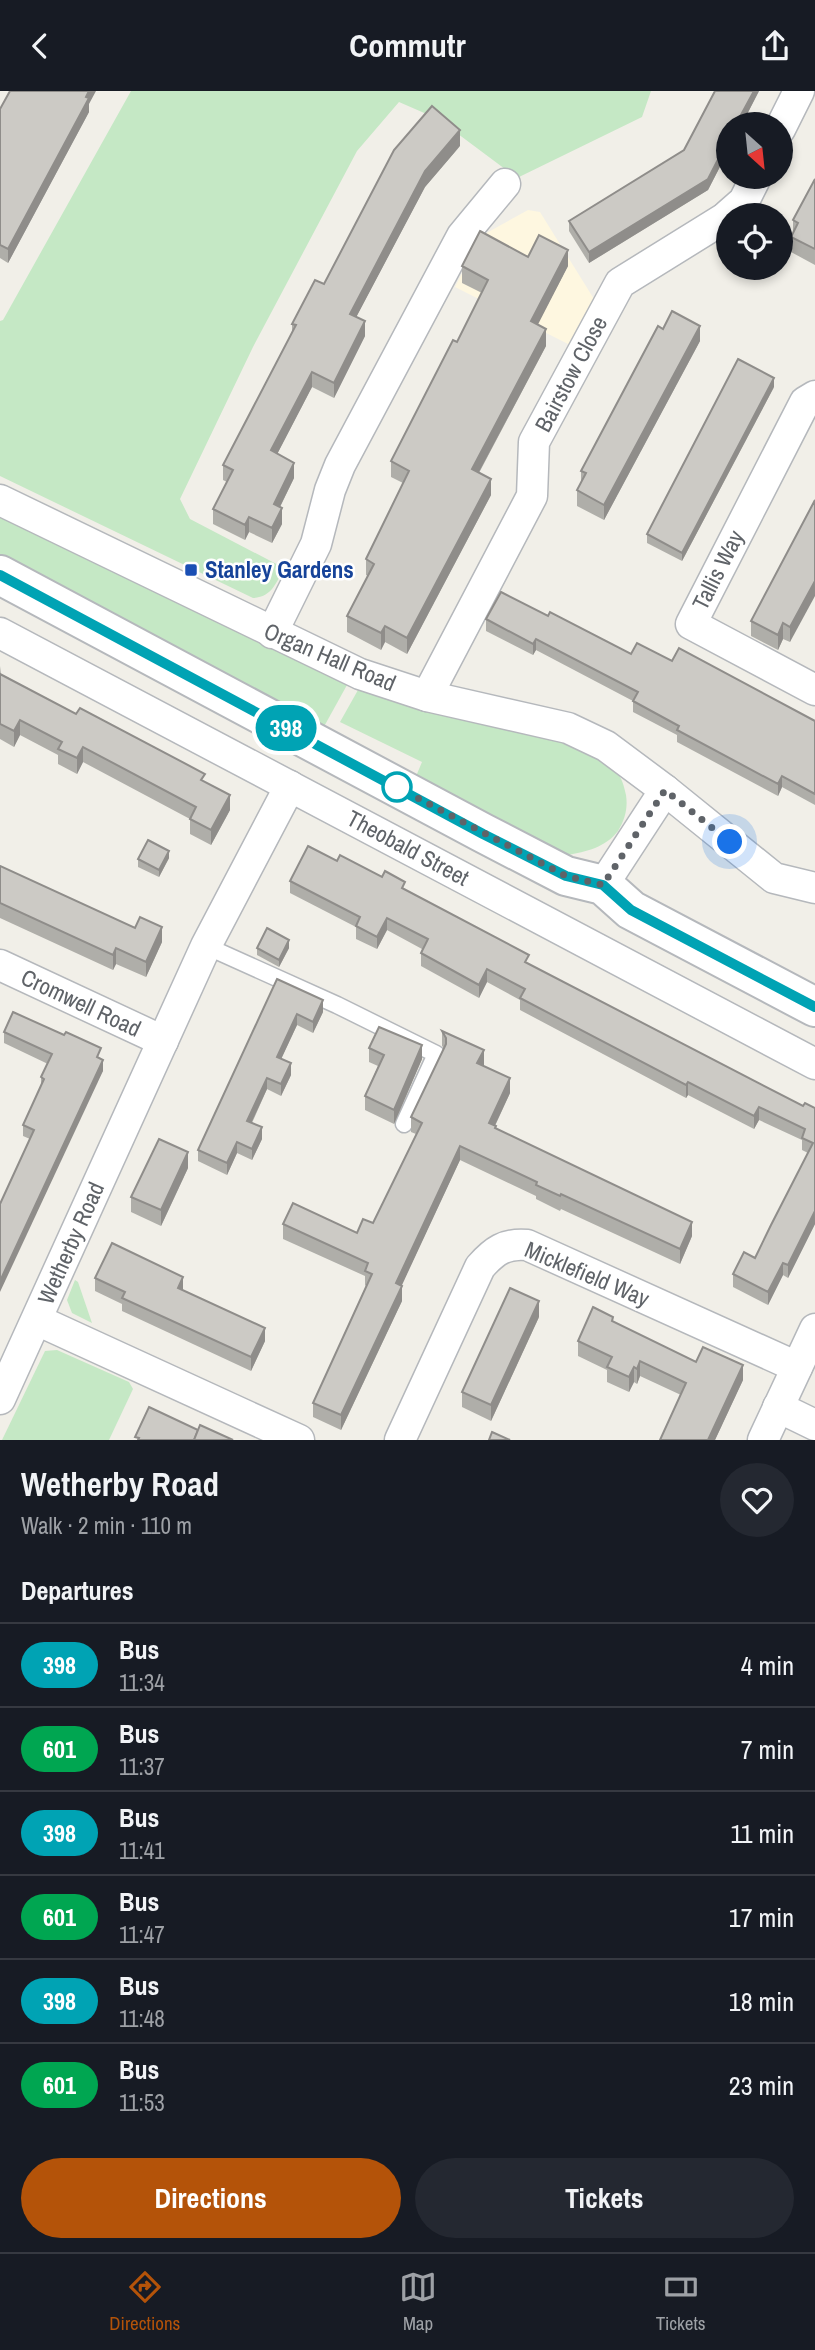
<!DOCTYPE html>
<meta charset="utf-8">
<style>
:root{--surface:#171b24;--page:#242831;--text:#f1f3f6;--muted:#9ea1a6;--line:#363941;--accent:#b45309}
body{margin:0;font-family:"Archivo Narrow",sans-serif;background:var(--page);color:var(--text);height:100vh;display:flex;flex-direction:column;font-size:26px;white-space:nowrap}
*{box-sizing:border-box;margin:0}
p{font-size:23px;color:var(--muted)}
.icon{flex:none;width:38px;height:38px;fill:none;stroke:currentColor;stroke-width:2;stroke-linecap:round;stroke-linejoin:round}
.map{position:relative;height:1349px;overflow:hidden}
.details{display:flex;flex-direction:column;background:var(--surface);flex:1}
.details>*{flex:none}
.badge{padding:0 14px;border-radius:23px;font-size:24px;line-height:46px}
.needle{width:46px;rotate:153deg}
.buttons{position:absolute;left:716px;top:21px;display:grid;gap:14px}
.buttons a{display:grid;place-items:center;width:77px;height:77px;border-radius:50%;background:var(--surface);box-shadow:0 4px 10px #0003;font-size:35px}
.you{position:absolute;width:35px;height:35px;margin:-18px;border:5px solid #fff;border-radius:50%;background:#1a73e8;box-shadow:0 0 0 10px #1a73e833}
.map>.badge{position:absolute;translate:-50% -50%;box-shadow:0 0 0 4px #fff}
h2{padding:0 21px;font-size:26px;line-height:63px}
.round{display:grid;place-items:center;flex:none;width:74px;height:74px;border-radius:37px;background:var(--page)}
.summary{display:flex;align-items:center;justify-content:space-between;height:119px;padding:0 21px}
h1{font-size:33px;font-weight:800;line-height:52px}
.button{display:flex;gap:14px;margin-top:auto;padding:14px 21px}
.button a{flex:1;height:80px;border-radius:42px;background:var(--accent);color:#fff;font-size:28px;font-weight:800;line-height:80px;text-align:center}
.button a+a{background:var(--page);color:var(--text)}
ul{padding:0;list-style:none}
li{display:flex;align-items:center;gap:21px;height:84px;padding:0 21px;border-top:2px solid var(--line)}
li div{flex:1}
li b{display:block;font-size:26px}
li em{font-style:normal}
li .badge{min-width:77px;font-weight:700;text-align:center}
header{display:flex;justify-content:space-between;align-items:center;height:91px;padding:0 21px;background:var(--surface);font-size:32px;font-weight:800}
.tabs{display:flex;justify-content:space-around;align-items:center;height:98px;border-top:2px solid var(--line);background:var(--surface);font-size:19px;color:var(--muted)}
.tabs a{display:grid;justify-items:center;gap:4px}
.tabs .current{color:var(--accent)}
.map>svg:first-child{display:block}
</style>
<header><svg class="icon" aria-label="back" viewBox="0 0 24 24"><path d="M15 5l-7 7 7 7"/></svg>Commutr<svg class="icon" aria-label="share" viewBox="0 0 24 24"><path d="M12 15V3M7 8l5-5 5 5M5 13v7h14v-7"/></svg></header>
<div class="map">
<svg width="815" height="1349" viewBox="0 0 815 1349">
<rect width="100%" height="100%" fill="#f1efe8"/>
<polygon fill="#fef7e0" points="528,119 540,121 594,208 570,254 455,196 481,145"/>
<g fill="#c5e8c5">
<path d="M131,0H651L642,26L517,87L438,28L399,11L357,60L253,256L180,408L190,428L284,477C276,492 272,506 253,507L0,385V230L3,229Z"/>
<polygon points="0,423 347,594 321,641 0,468"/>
<path d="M358,599C387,607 416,618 445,625C490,635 586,644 616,680C622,687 624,695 626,704C628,717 625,729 618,740C606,756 586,761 567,764L414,690L422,671L340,631Z"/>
<polygon points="75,1189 78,1191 92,1232 72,1222 67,1209"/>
<polygon points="57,1259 129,1291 133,1298 109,1349 2,1349 45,1260"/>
</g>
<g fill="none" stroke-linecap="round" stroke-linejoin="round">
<g stroke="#b5b8bc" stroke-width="19">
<polyline id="service" points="206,855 337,914 436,963 404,1033"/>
</g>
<g stroke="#b5b8bc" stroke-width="33">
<g id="minor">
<polyline points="780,38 799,0"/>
<polyline points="728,124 744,110 756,86"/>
<polyline points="815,305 805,311 691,533 815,599"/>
<polyline points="0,409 360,583 427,605 568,637 606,655 665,699 774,787 815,797"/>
<polyline points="0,542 815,973"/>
<polyline points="272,542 316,453 330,399 340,374 462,145 505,93"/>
<polyline points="427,605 532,405 534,351 620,192 728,125"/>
<polyline points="603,794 665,699"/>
<polyline points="0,874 163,950"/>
<polyline points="37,1229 299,1349"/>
<polyline points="0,1308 206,855 290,695"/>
<polyline points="778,1316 815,1334"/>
<path d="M400,1349L480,1176C494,1160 505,1152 527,1154L797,1276"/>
<polyline points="763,1349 815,1238"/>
</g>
</g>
<g stroke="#b5b8bc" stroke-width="42">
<polyline id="tertiary" points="0,484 483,742 566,785 603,794 631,819 815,916"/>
</g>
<use href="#service" stroke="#fff" stroke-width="16"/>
<use href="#minor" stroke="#fff" stroke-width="30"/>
<use href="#tertiary" stroke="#fff" stroke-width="38"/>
</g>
<g fill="#afaea9">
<polygon points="715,0 759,0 708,99 589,172 569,140 569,130 684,59"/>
<polygon points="89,13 89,21 8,172 0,167 0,18"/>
<polygon points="460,55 425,96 356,226 365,245 334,307 312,296 277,363 294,387 280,416 282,433 272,452 249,441 245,449 213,433 213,418 227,391 223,389 223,374 292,241 292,233 324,193"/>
<polygon points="815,88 815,174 791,161 791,146 793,142 793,129"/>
<polygon points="528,166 568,175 537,234 546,255 479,382 491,404 407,563 385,551 381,559 347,541 347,525 368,485 366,484 366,468 403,392 391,386 391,370 457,251 482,202 462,192 462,175"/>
<polygon points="663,238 700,250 604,429 577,415 577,399 581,392 581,380"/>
<polygon points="774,296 682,470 647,452 647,443"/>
<polygon points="815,409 790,551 783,548 778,559 751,545 751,530"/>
<polygon points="548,525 631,563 672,570 815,630 815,714 782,696 778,705 677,651 677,644 633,621 633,610 536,559 533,564 486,540 486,528"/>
<polygon points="0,575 1,583 205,691 230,719 211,754 190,743 190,728 83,671 77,683 58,673 58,664 20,644 14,656 0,648"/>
<polygon points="169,767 159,786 138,776 138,768"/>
<polygon points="337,770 405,799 529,874 803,1015 815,1017 815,1133 788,1187 783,1184 768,1214 733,1196 733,1183 755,1167 808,1062 802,1059 802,1049 759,1029 754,1038 688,1004 686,1007 520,919 520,909 487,891 479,907 421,875 421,862 422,858 387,839 377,858 356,848 356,836 290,802 290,790"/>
<polygon points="0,775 162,851 146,886 116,873 113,879 0,827"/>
<polygon points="257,857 289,857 279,876 257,864"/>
<polygon points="277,888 323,921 313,942 297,934 281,968 291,984 281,1005 267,998 252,1032 262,1048 252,1069 237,1062 227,1084 198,1070 198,1059"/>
<polygon points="442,940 484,974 484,975 510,1002 495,1035 496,1037 692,1145 680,1173 561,1118 560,1120 536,1108 536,1105 460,1069 401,1195 402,1210 341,1339 313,1326 313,1312 366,1195 365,1194 365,1185 283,1148 283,1133 357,1142 373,1132 416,1043 411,1041 411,1026 444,957 442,955"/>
<polygon points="4,941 101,968 103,980 30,1048 23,1045 23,1034 41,994 41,986 48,973 4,952"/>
<polygon points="369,957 422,968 394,1033 365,1019 365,1005 378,975 369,971"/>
<polygon points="188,1077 161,1135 131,1121 131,1106"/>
<polygon points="95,1187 183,1200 265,1250 251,1280 122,1220 122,1213 95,1200"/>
<polygon points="539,1226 491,1330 462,1316 462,1301"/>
<polygon points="613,1231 696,1271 743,1289 715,1349 660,1349 681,1304 640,1285 637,1293 634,1291 629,1301 607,1291 607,1279 578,1265 578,1250"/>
</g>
<g fill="#8f8d8a">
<polygon points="89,0 96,0 89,13 89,21 8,172 8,158"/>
<polygon points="754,0 759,0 742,33 736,33"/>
<polygon points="460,39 460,55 425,96 350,238 350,223 425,80"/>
<polygon points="728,49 728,60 708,99 589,172 589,161"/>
<polygon points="568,159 568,175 531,247 531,230"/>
<polygon points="365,230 365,245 334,307 334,292"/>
<polygon points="700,235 700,250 604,429 604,414"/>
<polygon points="546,238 546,255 472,394 472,378"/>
<polygon points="312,281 312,296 271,375 271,359"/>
<polygon points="774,287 774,296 682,470 682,462"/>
<polygon points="294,372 294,387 274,428 274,413"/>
<polygon points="491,388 491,404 407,563 407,547"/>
<polygon points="282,417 282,433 272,452 272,437"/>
<polygon points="249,426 249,441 245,449 245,434"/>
<polygon points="815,490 815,505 790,551 790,536"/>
<polygon points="783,532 783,548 778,559 778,544"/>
<polygon points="385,535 385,551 381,559 381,542"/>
<polygon points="536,548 536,559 533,564 533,553"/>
<polygon points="20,629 20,644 14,656 14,640"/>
<polygon points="83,656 83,671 77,683 77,667"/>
<polygon points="782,685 782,696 778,705 778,693"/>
<polygon points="230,704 230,719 211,754 211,739"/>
<polygon points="169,760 169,767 159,786 159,779"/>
<polygon points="387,827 387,839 377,858 377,846"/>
<polygon points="162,836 162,851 146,886 146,871"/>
<polygon points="289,849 289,857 279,876 279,869"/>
<polygon points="116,857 116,873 113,879 113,864"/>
<polygon points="487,878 487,891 479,907 479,894"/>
<polygon points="323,909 323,921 313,942 313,931"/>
<polygon points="297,923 297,934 277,977 277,966"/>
<polygon points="422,954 422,968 394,1033 394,1019"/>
<polygon points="484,959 484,974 477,987 477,972"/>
<polygon points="103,969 103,980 0,1201 0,1190"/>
<polygon points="291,972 291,984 281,1005 281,993"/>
<polygon points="267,987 267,998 247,1041 247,1030"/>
<polygon points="510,987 510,1002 489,1047 489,1032"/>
<polygon points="688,991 688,1004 686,1007 686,994"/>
<polygon points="759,1016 759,1029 754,1038 754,1025"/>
<polygon points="262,1036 262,1048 252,1069 252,1058"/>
<polygon points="237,1051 237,1062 227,1084 227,1072"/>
<polygon points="460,1055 460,1069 396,1207 396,1192"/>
<polygon points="188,1061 188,1077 161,1135 161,1119"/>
<polygon points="815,1120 815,1133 788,1187 788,1174"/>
<polygon points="692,1131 692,1145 680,1173 680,1158"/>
<polygon points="783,1172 783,1184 768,1214 768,1201"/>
<polygon points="183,1186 183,1200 178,1197"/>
<polygon points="402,1195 402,1210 341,1339 341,1324"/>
<polygon points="539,1210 539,1226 491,1330 491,1314"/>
<polygon points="265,1237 265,1250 251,1280 251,1266"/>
<polygon points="640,1270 640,1285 637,1293 637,1278"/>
<polygon points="743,1274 743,1289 715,1349 708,1349"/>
<polygon points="634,1276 634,1291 629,1301 629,1286"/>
</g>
<g fill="#cccac5" stroke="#8f8d8a" stroke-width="2">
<polygon points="10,0 89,0 86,6 89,7 8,158 0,154 0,18"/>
<polygon points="715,0 754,0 736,33 728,33 728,49 708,88 589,161 569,130 684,59"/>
<polygon points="432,15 460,39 425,80 350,223 365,230 334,292 312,281 271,359 294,372 274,413 282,417 272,437 249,426 245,434 213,418 233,379 223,374 296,234 292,233 315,189 324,193 394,59"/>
<polygon points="815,88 815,158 791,146 798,132 793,129"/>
<polygon points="480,140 528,166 539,144 568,159 531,230 546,238 472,378 491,388 407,547 385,535 381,542 347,525 374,473 366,468 409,380 391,370 453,249 457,251 488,189 462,175"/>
<polygon points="672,220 700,235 604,414 577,399 586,382 581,380 658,235 663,238"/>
<polygon points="738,268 774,287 682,462 647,443"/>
<polygon points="815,409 815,490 790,536 783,532 778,544 751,530"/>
<polygon points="501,501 548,525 550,521 631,563 637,552 672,570 679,557 815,630 815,703 782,685 778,693 677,639 679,635 633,610 638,601 536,548 533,553 486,528"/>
<polygon points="0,583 76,623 80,617 205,683 201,689 230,704 211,739 190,728 196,716 83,656 77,667 58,658 62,651 20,629 14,640 0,633"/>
<polygon points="148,749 169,760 159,779 138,768"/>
<polygon points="308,755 337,770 340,764 382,786 385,780 405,791 402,797 529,864 525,871 803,1015 805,1012 815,1017 815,1120 788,1174 783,1172 768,1201 733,1183 744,1161 755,1167 771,1134 813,1052 802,1047 805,1038 759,1016 754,1025 688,991 686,994 520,907 525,898 487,878 479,894 421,862 428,848 387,827 377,846 356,835 360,826 290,790"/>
<polygon points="0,775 135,837 140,826 162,836 146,871 116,857 113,864 0,812"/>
<polygon points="267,837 289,849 279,869 257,857"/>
<polygon points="277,888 323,909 313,931 297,923 277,966 291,972 281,993 267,987 247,1030 262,1036 252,1058 237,1051 227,1072 198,1059"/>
<polygon points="13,921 64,944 66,941 101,957 97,966 103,969 0,1190 0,1113 34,1039 23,1034 44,988 41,986 52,963 4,941"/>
<polygon points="379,936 422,954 394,1019 365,1005 384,964 369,957"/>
<polygon points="442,940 484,959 477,972 510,987 489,1032 496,1035 495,1037 692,1131 680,1158 561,1103 560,1105 536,1094 537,1091 460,1055 396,1192 402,1195 341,1324 313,1312 372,1183 365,1180 368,1172 283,1133 293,1112 357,1142 363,1128 373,1132 422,1032 411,1026 446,953 446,947"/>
<polygon points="159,1048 188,1061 161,1119 131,1106"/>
<polygon points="112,1152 183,1186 178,1197 265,1237 251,1266 122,1207 125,1201 95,1187"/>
<polygon points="510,1197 539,1210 491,1314 462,1301"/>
<polygon points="593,1216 613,1226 612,1230 696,1271 703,1256 743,1274 708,1349 660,1349 686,1292 640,1270 637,1278 634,1276 629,1286 607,1276 612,1266 578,1250"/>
<polygon points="149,1316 198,1339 194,1349 138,1349 139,1347 135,1346"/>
<polygon points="200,1334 233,1349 194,1349"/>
<polygon points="492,1341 510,1349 489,1349"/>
</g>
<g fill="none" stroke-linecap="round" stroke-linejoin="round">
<g stroke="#fff" stroke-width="16">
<polyline id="line" points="0,484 483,743 566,785 603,794 631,819 815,916"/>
</g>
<use href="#line" stroke="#00a3b4" stroke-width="10"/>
<polyline stroke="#5f6368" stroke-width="7" stroke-dasharray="0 12.6" points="397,696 391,693 566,785 603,794 665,699 730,751"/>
</g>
<rect fill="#1a4fb4" stroke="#fff" stroke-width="2.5" x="184" y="472" width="14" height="14" rx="3.5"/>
<circle fill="#fff" stroke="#00a3b4" stroke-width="3.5" cx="397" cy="696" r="14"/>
<g text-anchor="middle" stroke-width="5" stroke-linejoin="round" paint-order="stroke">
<g font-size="23" fill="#5f6368" stroke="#fff">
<text transform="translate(571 283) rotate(-62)" y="8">Bairstow Close</text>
<text transform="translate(718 479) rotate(-63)" y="8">Tallis Way</text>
<text transform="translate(330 566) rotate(23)" y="8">Organ Hall Road</text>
<text transform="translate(408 757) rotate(28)" y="8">Theobald Street</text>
<text transform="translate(81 912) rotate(25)" y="8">Cromwell Road</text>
<text transform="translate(71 1152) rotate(-66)" y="8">Wetherby Road</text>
<text transform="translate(587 1183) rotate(23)" y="8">Micklefield Way</text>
</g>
<g font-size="23" font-weight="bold" fill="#164399" stroke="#fff" text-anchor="start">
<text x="205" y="487">Stanley Gardens</text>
</g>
</g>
</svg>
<div class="buttons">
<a><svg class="needle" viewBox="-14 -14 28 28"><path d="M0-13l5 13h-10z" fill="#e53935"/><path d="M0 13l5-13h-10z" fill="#9ea1a6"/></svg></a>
<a><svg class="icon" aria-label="locate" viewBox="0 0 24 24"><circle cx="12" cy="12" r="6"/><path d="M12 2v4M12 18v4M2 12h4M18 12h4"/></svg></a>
</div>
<div class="you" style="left:730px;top:751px"></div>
<b class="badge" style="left:286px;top:637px;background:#00a3b4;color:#fff">398</b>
</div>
<section class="details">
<div class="summary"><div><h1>Wetherby Road</h1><p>Walk · 2 min · 110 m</p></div><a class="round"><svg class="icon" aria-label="heart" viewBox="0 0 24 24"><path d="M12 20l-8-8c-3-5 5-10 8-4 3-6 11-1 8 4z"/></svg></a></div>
<h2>Departures</h2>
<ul>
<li><span class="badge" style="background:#00a3b4;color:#fff">398</span><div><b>Bus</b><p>11:34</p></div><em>4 min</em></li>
<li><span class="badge" style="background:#00a651;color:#fff">601</span><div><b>Bus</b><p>11:37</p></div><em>7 min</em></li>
<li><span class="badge" style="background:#00a3b4;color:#fff">398</span><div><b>Bus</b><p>11:41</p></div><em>11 min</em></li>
<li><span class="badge" style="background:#00a651;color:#fff">601</span><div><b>Bus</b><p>11:47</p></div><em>17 min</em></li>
<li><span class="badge" style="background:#00a3b4;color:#fff">398</span><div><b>Bus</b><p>11:48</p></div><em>18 min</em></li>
<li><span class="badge" style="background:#00a651;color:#fff">601</span><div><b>Bus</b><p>11:53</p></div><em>23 min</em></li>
</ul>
<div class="button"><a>Directions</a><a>Tickets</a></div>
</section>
<nav class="tabs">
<a class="current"><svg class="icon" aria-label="directions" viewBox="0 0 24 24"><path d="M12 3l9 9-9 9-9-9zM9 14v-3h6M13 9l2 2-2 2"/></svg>Directions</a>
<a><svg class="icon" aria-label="map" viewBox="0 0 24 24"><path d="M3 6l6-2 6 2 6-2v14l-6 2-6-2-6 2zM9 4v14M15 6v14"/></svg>Map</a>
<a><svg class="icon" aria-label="tickets" viewBox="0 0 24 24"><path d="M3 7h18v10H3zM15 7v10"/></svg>Tickets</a>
</nav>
